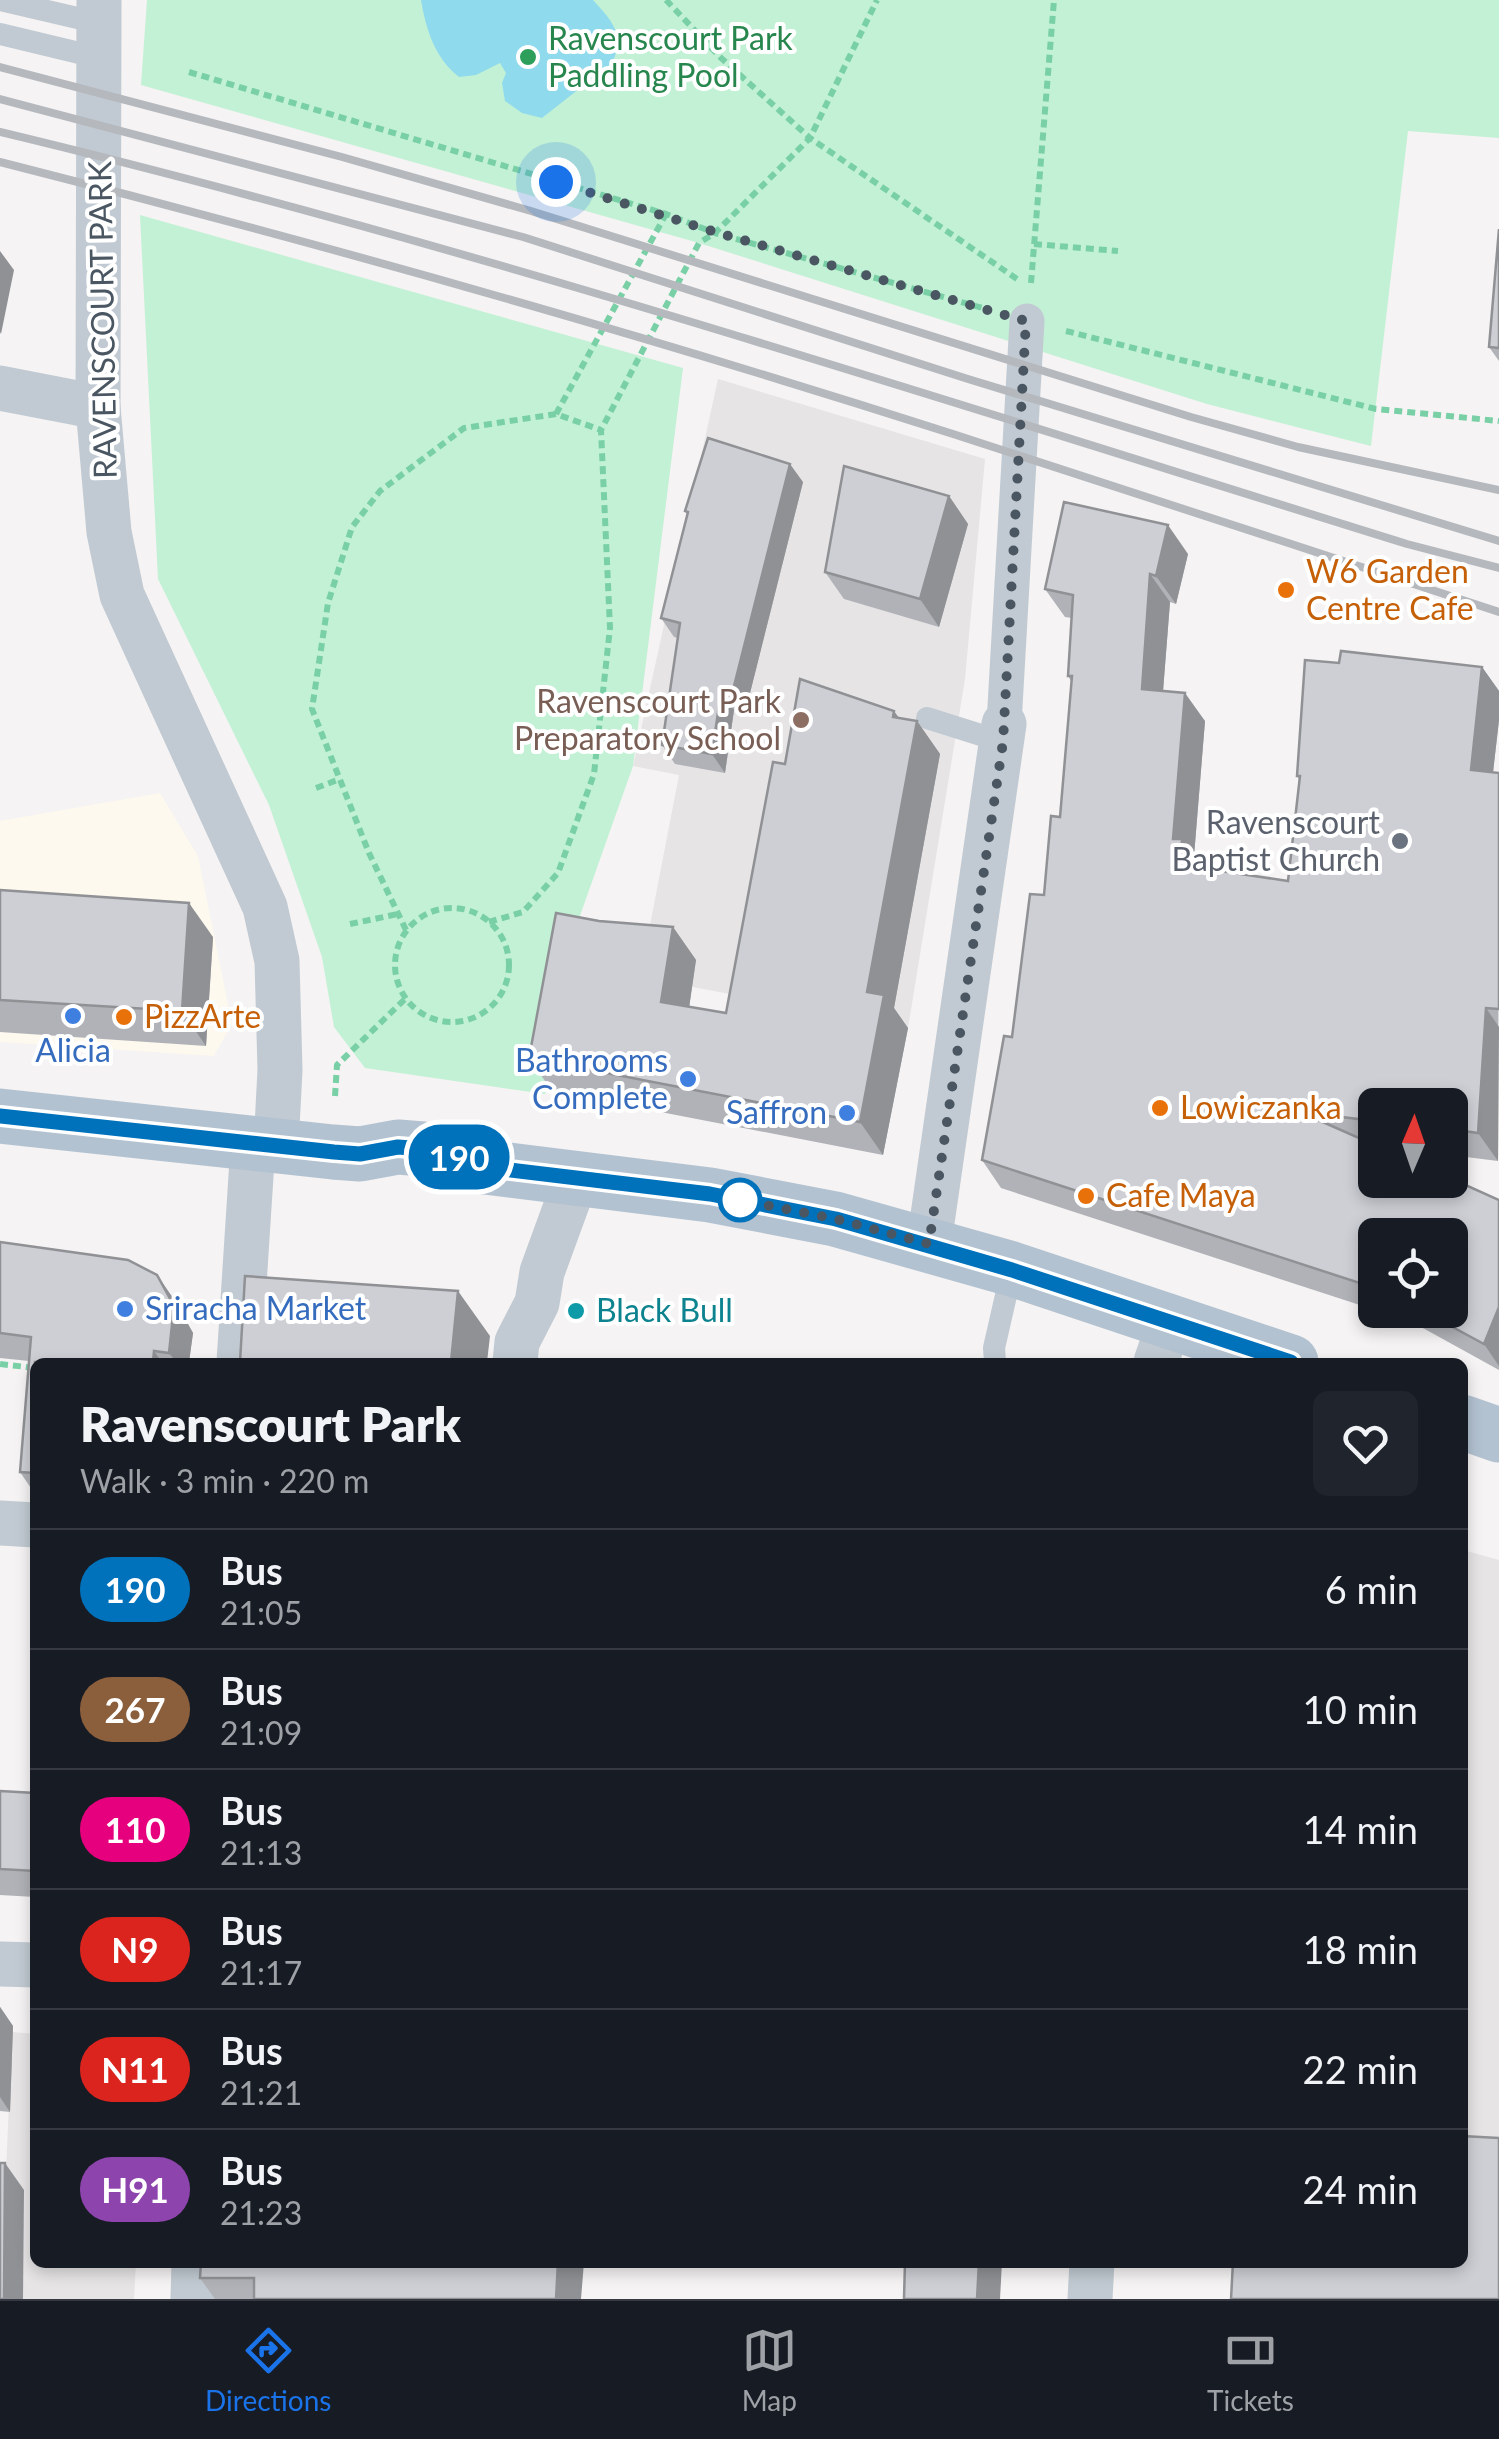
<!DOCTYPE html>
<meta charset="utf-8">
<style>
:root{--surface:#171b24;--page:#20242c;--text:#f1f3f6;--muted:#9ea1a6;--line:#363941;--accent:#1a73e8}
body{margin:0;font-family:Lato,sans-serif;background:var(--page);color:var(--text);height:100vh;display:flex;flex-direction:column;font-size:38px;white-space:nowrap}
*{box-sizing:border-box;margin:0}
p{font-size:32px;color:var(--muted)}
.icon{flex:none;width:55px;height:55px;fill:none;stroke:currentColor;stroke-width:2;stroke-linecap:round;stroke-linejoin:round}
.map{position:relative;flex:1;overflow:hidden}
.side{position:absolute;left:30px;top:1358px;width:1438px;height:910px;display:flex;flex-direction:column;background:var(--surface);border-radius:15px;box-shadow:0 5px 15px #0003}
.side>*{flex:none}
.badge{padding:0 20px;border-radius:32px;font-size:35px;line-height:65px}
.needle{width:65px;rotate:2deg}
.controls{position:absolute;left:1358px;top:1088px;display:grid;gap:20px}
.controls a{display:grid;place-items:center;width:110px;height:110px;border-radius:15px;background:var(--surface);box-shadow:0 5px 15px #0003;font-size:50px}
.you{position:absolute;width:50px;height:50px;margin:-25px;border:8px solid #fff;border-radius:50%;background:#1a73e8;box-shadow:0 0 0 15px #1a73e833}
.map>.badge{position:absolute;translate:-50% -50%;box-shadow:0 0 0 5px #fff}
.round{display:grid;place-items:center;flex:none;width:105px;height:105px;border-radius:15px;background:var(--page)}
.overview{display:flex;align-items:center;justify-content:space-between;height:170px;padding:0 50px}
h1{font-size:48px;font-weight:800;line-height:75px}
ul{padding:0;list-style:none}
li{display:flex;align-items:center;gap:30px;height:120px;padding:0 50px;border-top:2px solid var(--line)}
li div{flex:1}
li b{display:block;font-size:38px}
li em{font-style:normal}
li .badge{min-width:110px;font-weight:700;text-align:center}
.dock{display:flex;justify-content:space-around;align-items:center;height:140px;border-top:2px solid var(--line);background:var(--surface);font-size:28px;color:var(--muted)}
.dock a{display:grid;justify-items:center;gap:5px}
.dock .on{color:var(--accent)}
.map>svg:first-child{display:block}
</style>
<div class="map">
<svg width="1499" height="2299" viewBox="0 0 1499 2299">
<rect width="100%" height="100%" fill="#f5f3f3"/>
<polygon fill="#fdf9ef" points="160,793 198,856 232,1024 214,1056 0,1042 0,821"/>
<g fill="#e6e4e5">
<polygon points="718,379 985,459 965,679 908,1028 640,977 679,775 633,766"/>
<polygon points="1463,1550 1499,1560 1499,2299 1256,2299 1462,2262"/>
<polygon points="12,2032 35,2034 35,2262 136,2263 134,2299 0,2299 0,2174 6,2173"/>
</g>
<g fill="#c3f1d5">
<polygon points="147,0 1499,0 1499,138 1408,131 1371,446 1207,404 699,243 141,85"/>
<polygon points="140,215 683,368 633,766 576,927 545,1094 365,1068 334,1027 322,957 269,805 158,579"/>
</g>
<path fill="#90daee" d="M421,0H593C612,21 626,35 612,63L542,118L522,113L505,101L502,83L506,73L500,63L476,75L459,77C435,58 426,30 421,0Z"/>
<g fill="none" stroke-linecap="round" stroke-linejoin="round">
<g stroke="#7ad0a6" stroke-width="6" stroke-dasharray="8 5" stroke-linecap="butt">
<polyline points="666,0 720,57 810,138 1020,281"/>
<polyline points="189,72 666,214 715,233 986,309"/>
<polyline points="1034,244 1118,251"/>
<polyline points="1031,283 1054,0"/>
<polyline points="1066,331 1376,409 1499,421"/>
<polyline points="556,414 666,214"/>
<polyline points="316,788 340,779"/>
<circle cx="452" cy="965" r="57"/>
<polyline points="489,922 523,912 558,873 594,774 610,628 601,430 699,243 715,233 810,138 877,0"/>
<polyline points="350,924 398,914"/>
<polyline points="406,930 369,853 312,709 328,603 352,527 380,491 464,428 556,414 601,430"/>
<polyline points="335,1096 337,1065 405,999"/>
<polyline points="0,1364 35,1368"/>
</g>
<g stroke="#c1cad2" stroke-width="22">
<polyline points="0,0 99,23"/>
<polyline points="0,34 100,58"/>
<polyline points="927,718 1003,742"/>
<polyline points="995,1362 994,1348 1012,1269"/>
</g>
<polyline stroke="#c1cad2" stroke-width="35" points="1004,724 1027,321"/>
<g stroke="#c1cad2" stroke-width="45">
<polyline points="99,0 98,407 109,532 122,595 265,907 277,961 280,1070 276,1146"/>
<polyline points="0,388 98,407"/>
<polyline points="929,1243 1004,724"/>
<polyline points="239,1362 253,1145"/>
<polyline points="515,1362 517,1342 537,1303 542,1272 577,1176"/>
<polyline points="1156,1362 1170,1321"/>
<polyline points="0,1523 35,1525"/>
<polyline points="0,1964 35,1965"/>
<polyline points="193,2299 194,2262"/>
<polyline points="1090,2299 1092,2262"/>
</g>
<g stroke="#b3c2d1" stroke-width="55">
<polyline points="0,1116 333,1152 360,1154 398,1147 423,1149 448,1152 485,1167 710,1195 835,1219 1012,1269 1291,1362"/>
<polyline points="1462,1422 1499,1435"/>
</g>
<g stroke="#b5b8bd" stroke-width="8">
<polyline points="0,67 342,157 531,211 1191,417 1298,447 1499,490"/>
<polyline points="0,99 523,237 968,379 1499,541"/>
<path d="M0,132C475,246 940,399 1407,544L1499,568"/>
<path d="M0,162C320,243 638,333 953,434C1135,492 1317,553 1499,612"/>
</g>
</g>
<g fill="#b0b2b7" fill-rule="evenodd">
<polygon points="1499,229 1499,361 1489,347"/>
<polygon points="803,482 745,713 734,710 725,773 675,764 662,745 678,638 674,637 661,618 687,514 685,511"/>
<polygon points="949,496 968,524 939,627 844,599 825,572"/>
<path d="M1188,554L1176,604L1170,602L1163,691L1205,721L1194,856L1202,868L1288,881L1299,779L1297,776L1339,663L1482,667L1499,691V720L1493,773H1499L1498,1161L1450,1155V1105H1375V1180L1499,1200V1370L1412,1322L1001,1188L982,1160L1012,1037L1044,895L1060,817L1071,681L1068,676L1072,618L1065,617L1045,589ZM1375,1235L1450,1310H1375Z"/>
<polygon points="899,718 917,721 940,754 894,1008 908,1028 883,1155 552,1091 529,1058 599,921 673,927 696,960 689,1007 726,1013 785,764"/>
<polygon points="0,890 213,937 206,1046 0,1032"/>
<polygon points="0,1242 157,1275 175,1301 193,1333 189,1362 35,1362 35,1494 20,1472 29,1361 0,1358"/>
<polygon points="0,1791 35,1793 35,1897 0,1895"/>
<polygon points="0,2007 13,2026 10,2112 0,2111"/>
<polygon points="201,2262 581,2299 215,2299 200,2278"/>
</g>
<g fill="#909195">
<polygon points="0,251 14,270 1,334 0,332"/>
<polygon points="790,464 803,482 745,713 732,694"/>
<polygon points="949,496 968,524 939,627 920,599"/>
<polygon points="1168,525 1188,554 1176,604 1156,576"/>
<polygon points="1150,574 1170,602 1161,717 1142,689"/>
<polygon points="1482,667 1499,691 1499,720 1490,798 1471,770"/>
<polygon points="721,692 734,710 725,773 712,754"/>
<polygon points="1185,693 1205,721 1194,856 1202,868 1180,865 1173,839"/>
<polygon points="894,711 914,739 917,721 940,754 894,1008 908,1028 883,1155 860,1122 867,992"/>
<polygon points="189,903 213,937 206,1046 182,1011"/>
<polygon points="673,927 696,960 685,1036 661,1002"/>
<polygon points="1486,1008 1499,1027 1498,1161 1478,1133"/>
<polygon points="157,1275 175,1301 193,1333 189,1362 176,1362 169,1353"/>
<polygon points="458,1291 490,1336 487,1362 451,1362"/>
<polygon points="1499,1307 1499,1366 1484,1344"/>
<polygon points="154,1351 162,1362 153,1362"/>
<polygon points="0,2007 13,2026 10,2112 0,2097"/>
<polygon points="5,2163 24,2190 23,2299 4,2299"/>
<polygon points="558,2262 584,2262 581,2299 556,2299"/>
<polygon points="979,2262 1002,2262 1000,2299 977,2299"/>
</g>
<g fill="#cdcfd5" stroke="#909195" stroke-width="2.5">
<polygon points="1499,229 1499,348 1489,347"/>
<polygon points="708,438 790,464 732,694 721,692 712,754 662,745 680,623 661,618 688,512 685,511"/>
<polygon points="844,466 949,496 920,599 825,572"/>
<polygon points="1064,502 1168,525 1156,576 1150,574 1142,689 1185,693 1173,839 1182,839 1180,865 1288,881 1300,776 1297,776 1305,660 1339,663 1341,651 1482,667 1471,770 1499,773 1499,1009 1486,1008 1478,1133 1450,1129 1450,1105 1375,1105 1375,1121 1300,1112 1375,1145 1375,1180 1450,1180 1450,1178 1499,1200 1499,1307 1484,1344 1421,1310 1450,1310 1450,1235 1375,1235 1375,1288 982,1160 1004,1036 1012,1037 1030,894 1044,895 1051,816 1060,817 1072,676 1068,676 1073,595 1045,589"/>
<polygon points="800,679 894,711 893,717 917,721 867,992 884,995 860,1122 529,1058 556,913 599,921 673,927 661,1002 726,1013 773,762 785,764"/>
<polygon points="0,890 189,903 182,1011 0,1000"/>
<polygon points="0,1242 128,1260 157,1275 174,1306 169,1353 154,1351 153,1362 35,1362 35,1473 20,1472 31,1337 0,1333"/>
<polygon points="245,1276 458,1291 451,1362 240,1362"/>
<polygon points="0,1791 35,1793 35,1871 0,1869"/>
<polygon points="1462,2136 1499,2138 1499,2299 1231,2299 1233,2262 1462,2262"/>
<polygon points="0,2163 5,2163 4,2299 0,2299"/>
<polygon points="201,2262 558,2262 556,2299 254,2299 254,2278 200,2278"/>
<polygon points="905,2262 979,2262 977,2299 904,2299"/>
</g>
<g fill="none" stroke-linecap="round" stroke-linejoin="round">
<g stroke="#fff" stroke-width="22">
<polyline id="line" points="0,1116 334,1152 360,1154 398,1147 423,1149 448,1152 485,1167 710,1194 836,1219 1012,1270 1291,1362"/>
</g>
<use href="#line" stroke="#0072bc" stroke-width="15"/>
<polyline stroke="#4a5661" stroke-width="10" stroke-dasharray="0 18" points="556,182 715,232 1026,321 1003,742 929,1244 836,1219 740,1200"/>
</g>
<circle fill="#2e9e5b" stroke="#fff" stroke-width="4" cx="528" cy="57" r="10"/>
<g fill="#e8710a" stroke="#fff" stroke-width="4">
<circle cx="1286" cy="590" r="10"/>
<circle cx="124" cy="1017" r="10"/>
<circle cx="1160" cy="1108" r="10"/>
<circle cx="1086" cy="1196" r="10"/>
</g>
<circle fill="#8d6e63" stroke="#fff" stroke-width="4" cx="801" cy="720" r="10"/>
<circle fill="#6b7280" stroke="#fff" stroke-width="4" cx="1400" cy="841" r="10"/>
<g fill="#3f7fe0" stroke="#fff" stroke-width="4">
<circle cx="73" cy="1016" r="10"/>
<circle cx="688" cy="1079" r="10"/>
<circle cx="847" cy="1113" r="10"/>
<circle cx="125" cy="1309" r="10"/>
</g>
<circle fill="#fff" stroke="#0072bc" stroke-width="5" cx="740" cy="1200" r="20"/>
<circle fill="#0f9aa8" stroke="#fff" stroke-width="4" cx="576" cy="1311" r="10"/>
<g text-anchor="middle" stroke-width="8" stroke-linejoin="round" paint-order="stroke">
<g font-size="32" fill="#27864d" stroke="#fff" text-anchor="start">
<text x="548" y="50">Ravenscourt Park<tspan x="548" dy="37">Paddling Pool</tspan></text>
</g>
<g font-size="32" fill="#4a5661" stroke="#fff">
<text transform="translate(103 320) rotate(-91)" y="11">RAVENSCOURT PARK</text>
</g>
<g font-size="32" fill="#c56008" stroke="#fff" text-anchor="start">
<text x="1306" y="583">W6 Garden<tspan x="1306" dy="37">Centre Cafe</tspan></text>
<text x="144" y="1028">PizzArte</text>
<text x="1180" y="1119">Lowiczanka</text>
<text x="1106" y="1207">Cafe Maya</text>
</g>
<g font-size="32" fill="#785e54" stroke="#fff" text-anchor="end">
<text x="781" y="713">Ravenscourt Park<tspan x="781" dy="37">Preparatory School</tspan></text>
</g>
<g font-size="32" fill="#5b616d" stroke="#fff" text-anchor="end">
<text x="1380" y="834">Ravenscourt<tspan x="1380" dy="37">Baptist Church</tspan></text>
</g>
<g font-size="32" fill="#366cbe" stroke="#fff" text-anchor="end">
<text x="73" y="1062" text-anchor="middle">Alicia</text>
<text x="668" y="1072">Bathrooms<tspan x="668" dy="37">Complete</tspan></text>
<text x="827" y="1124">Saffron</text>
<text x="145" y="1320" text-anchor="start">Sriracha Market</text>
</g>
<g font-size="32" fill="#0d838f" stroke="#fff" text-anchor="start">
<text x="596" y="1322">Black Bull</text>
</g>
</g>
</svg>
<div class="controls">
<a><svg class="needle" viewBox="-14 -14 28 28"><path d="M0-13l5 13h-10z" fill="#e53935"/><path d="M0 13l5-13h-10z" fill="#9ea1a6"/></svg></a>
<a><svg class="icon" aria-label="locate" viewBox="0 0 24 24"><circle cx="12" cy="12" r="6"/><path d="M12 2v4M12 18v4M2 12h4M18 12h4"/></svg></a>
</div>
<div class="you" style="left:556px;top:182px"></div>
<b class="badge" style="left:459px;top:1157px;background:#0072bc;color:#fff">190</b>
<section class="side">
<div class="overview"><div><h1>Ravenscourt Park</h1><p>Walk · 3 min · 220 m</p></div><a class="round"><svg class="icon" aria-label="heart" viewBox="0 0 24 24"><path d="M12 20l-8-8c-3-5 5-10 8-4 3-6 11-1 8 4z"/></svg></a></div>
<ul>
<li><span class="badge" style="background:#0072bc;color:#fff">190</span><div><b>Bus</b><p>21:05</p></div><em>6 min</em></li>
<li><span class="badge" style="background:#8b5e3c;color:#fff">267</span><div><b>Bus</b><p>21:09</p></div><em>10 min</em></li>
<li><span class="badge" style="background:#e6007e;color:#fff">110</span><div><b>Bus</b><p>21:13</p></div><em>14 min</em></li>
<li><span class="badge" style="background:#dc241f;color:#fff">N9</span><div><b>Bus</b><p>21:17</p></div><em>18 min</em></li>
<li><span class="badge" style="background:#dc241f;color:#fff">N11</span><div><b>Bus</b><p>21:21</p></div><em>22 min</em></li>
<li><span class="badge" style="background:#8e44ad;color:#fff">H91</span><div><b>Bus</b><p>21:23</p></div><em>24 min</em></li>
</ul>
</section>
</div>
<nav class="dock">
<a class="on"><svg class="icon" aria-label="directions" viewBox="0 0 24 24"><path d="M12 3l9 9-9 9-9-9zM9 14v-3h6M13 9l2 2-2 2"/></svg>Directions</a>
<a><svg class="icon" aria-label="map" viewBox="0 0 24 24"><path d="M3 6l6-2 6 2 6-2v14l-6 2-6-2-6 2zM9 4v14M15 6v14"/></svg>Map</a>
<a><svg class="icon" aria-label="tickets" viewBox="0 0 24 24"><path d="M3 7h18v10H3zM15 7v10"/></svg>Tickets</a>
</nav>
